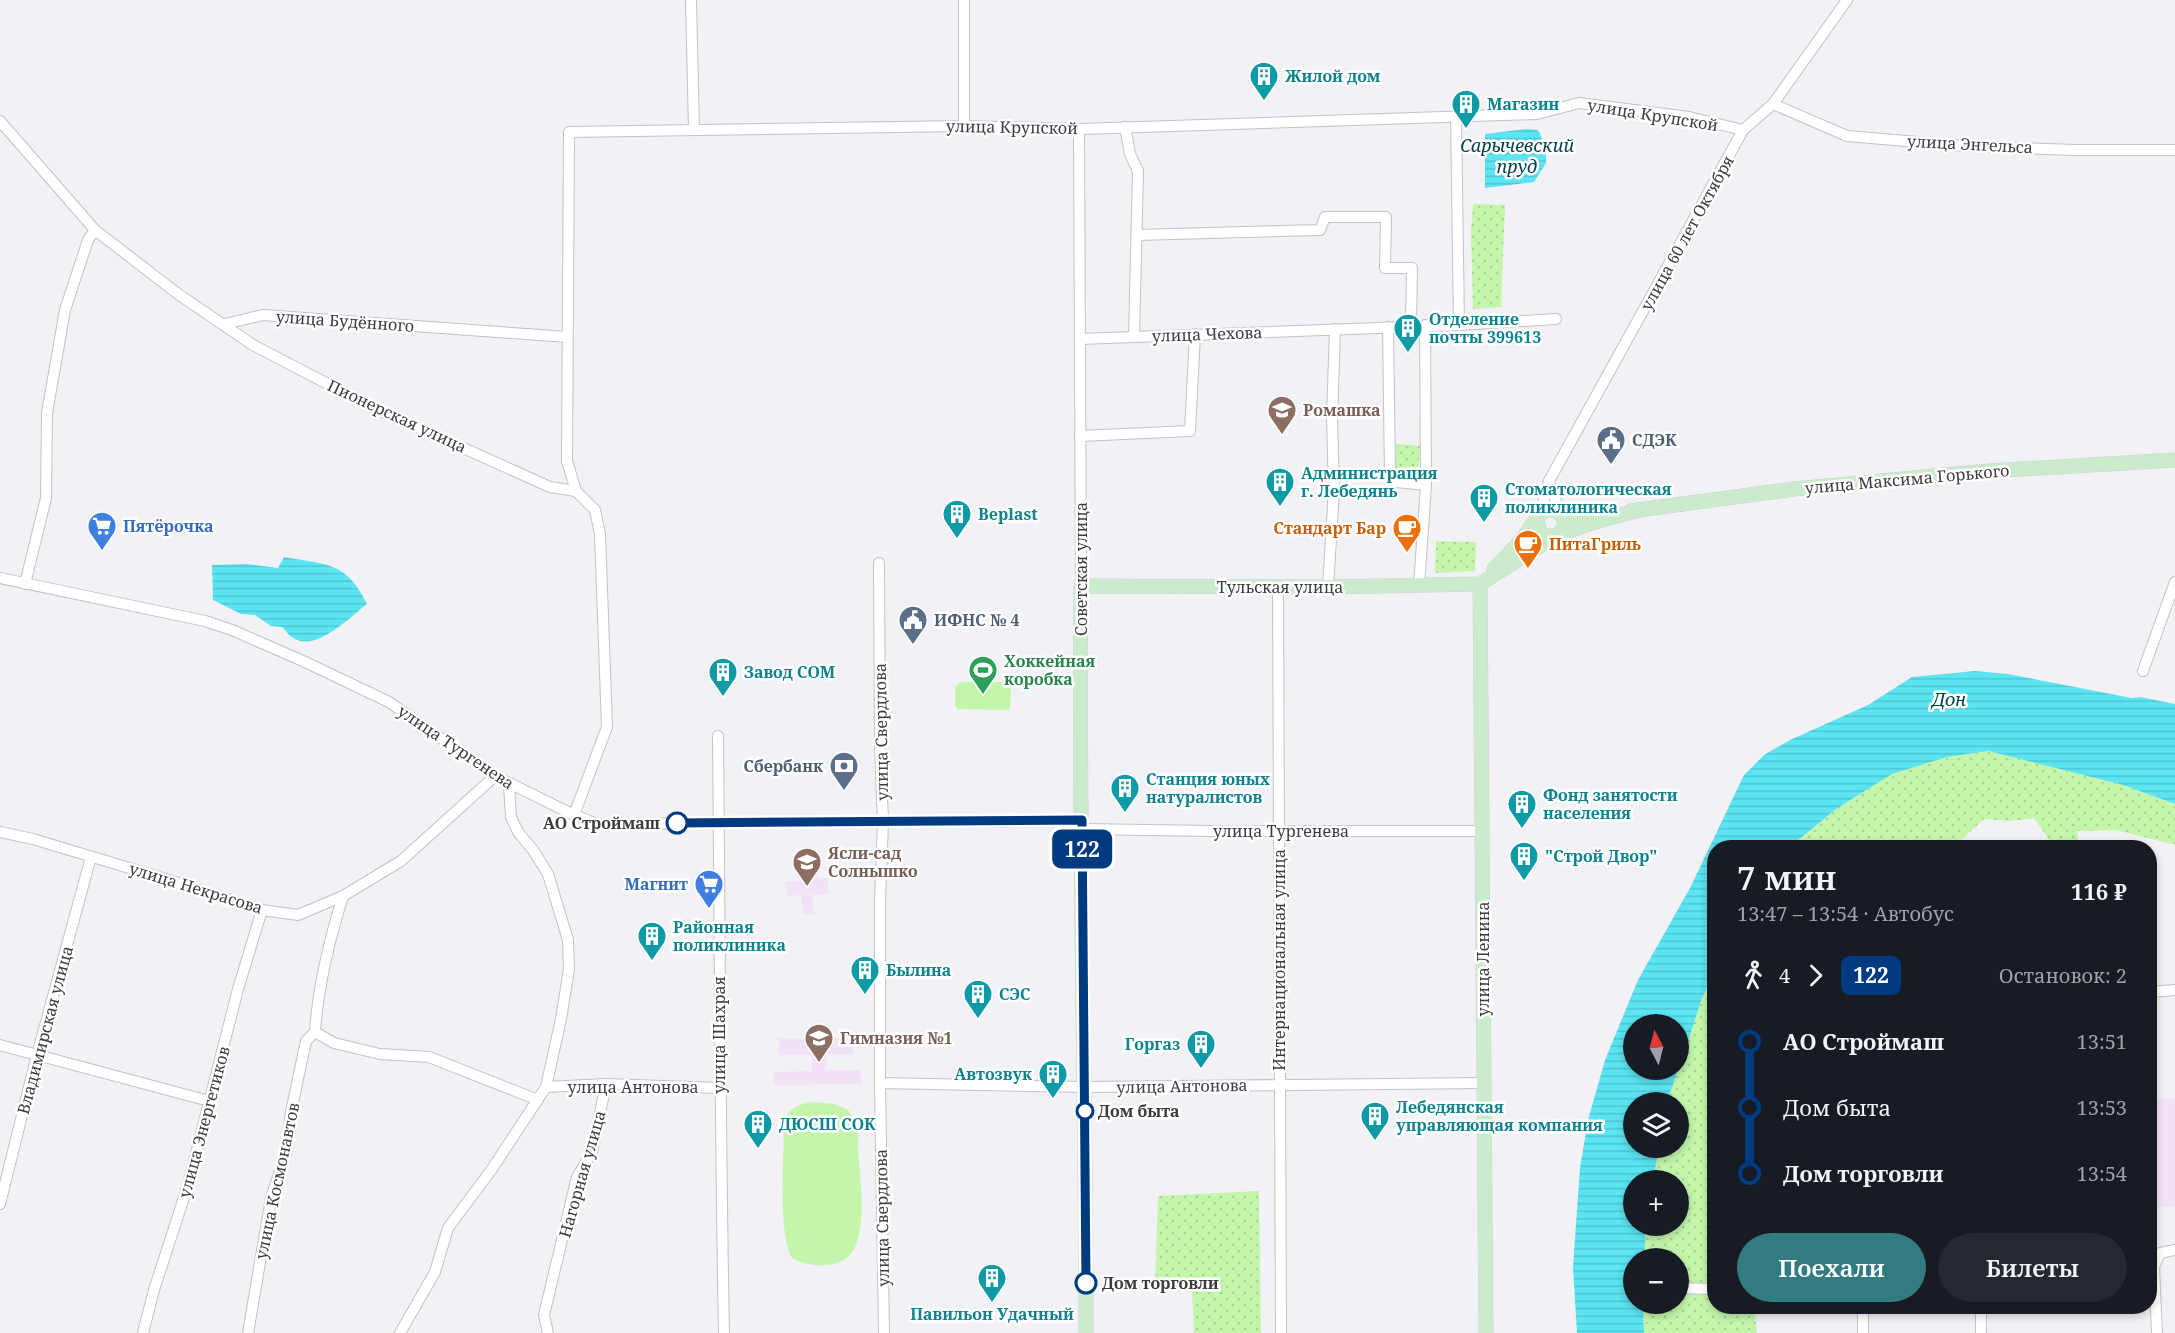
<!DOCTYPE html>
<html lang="ru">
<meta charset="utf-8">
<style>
:root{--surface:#171b24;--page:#242831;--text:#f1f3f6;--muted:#9ea1a6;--accent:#327b80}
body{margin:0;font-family:"Noto Serif",serif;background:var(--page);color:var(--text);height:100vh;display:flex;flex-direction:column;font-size:22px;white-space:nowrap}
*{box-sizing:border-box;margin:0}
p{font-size:20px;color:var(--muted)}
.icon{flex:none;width:33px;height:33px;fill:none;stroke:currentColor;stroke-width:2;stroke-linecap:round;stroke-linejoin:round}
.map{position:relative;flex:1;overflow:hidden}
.details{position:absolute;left:1707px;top:840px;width:450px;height:474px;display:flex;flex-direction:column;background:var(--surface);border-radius:24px;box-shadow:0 3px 9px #0003}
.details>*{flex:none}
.badge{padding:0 12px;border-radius:9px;font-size:21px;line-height:39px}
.needle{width:39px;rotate:353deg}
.tools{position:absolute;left:1623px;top:1014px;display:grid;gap:12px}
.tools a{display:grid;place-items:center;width:66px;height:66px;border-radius:50%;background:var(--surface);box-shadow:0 3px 9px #0003;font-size:30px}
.map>.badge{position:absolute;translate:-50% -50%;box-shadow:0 0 0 3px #fff}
.legs{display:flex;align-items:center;gap:9px;height:66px;padding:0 30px;font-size:20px}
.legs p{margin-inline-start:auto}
.summary{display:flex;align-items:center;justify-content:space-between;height:102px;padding:0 30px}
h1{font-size:33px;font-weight:600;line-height:45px}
.button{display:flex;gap:12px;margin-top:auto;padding:12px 30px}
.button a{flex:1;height:69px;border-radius:36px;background:var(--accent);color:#fff;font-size:24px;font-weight:600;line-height:69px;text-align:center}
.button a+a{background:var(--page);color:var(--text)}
ul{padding:0 30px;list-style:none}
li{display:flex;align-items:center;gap:21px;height:66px;font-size:22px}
li i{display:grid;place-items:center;width:9px;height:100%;margin:0 8px;background:currentColor}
li i::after{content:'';width:15px;height:15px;margin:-8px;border:4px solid;border-radius:50%;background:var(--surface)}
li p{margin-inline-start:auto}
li:first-child i{background:linear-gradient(#0000 50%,currentColor 0)}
li:last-child i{background:linear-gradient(currentColor 50%,#0000 0)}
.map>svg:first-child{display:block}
</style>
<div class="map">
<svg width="2175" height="1333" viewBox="0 0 2175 1333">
<defs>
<pattern id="park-dots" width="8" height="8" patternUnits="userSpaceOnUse" patternTransform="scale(1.5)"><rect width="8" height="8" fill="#c3f6ab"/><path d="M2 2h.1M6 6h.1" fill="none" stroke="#a8d494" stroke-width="1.8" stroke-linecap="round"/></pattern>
<pattern id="water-rules" width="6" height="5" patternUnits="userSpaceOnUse" patternTransform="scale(1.5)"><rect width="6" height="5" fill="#5be5f2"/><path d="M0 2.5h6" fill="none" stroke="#50c5d0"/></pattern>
</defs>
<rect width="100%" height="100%" fill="#f2f1f5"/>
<g fill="#f1e2f5">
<polygon points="816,861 818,879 827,878 829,894 812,895 814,913 803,914 801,895 787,896 785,882 805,880 803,863"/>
<polygon points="853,1038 854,1054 826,1054 826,1070 861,1070 861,1084 774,1085 774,1072 812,1071 812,1055 779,1055 779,1039"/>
<rect x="2150" y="1099" width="25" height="108"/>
</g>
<g fill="#c3f6ab">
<polygon points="960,682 1005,682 1011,688 1010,708 1006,710 957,709 955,705 955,688"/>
<path d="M813,1102L834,1104L848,1110C852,1116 857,1123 858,1130C859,1136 858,1143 858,1149C860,1175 867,1226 854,1249C843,1270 809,1268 792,1258C778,1233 784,1155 784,1123C788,1108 799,1104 813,1102Z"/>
</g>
<g fill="url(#park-dots)">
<polygon points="1473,204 1505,205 1501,307 1473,309 1471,232"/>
<polygon points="1396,444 1420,446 1418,478 1396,477"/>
<polygon points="1436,541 1476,542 1475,571 1435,573"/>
<polygon points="1988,751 2123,785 2175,804 2175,845 2116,830 2077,831 2079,847 2054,847 2034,818 2011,821 1984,819 1953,847 1790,848 1836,809 1892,774 1947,757"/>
<polygon points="1714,972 1714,1306 1754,1307 1757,1333 1644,1333 1643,1304 1678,1304 1678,1258 1644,1258 1646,1226 1678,1226 1678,1180 1653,1180 1659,1148 1678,1148 1678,1102 1667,1102 1701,1001"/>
<polygon points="1259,1191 1261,1333 1194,1333 1192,1292 1155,1290 1158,1196"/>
</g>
<g fill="url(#water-rules)">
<polygon points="1526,129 1537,130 1540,133 1546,153 1546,163 1534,182 1485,188 1485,134"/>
<path d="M284,557C327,565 346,561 367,604C351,616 318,651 295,639C290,637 286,631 282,627L271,626L255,615L241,614L213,600L212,565L247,564L278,568Z"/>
<polygon points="1975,671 2008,674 2132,698 2140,697 2175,704 2175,804 2123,785 1988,751 1947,757 1892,774 1836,809 1790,847 1714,848 1714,972 1701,1001 1679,1069 1678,1024 1634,1024 1634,1070 1678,1070 1667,1102 1634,1102 1634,1148 1659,1148 1653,1180 1634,1180 1634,1226 1646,1226 1644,1258 1634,1258 1634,1304 1643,1304 1644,1333 1577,1333 1573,1267 1580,1168 1588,1120 1605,1060 1638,980 1690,888 1744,775 1764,755 1790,740 1868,705 1912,677"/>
</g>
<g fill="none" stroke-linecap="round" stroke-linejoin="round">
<g stroke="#c3c2c6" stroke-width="12">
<g id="minor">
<polyline points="691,0 694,129"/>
<polyline points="964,0 964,126"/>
<polyline points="1773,104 1847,136 1965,146 2076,150 2175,150"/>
<polyline points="1456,116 1459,325"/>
<polyline points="0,121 95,230 178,294 253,345 372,407 550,487 576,491"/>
<polyline points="1125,127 1130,154 1138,171 1134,337"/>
<polyline points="1079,129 1081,586"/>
<polyline points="1137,235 1320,230 1325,217 1386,217 1385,268 1412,268 1411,326"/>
<polyline points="225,324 263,315 567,337"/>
<polyline points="1388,327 1390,476 1396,482 1426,485"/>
<polyline points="1080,339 1459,325 1556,319"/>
<polyline points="1080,436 1190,431 1195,334"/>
<polyline points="1549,482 1561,515"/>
<polyline points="1540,514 1549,481 1743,130 1773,104 1847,0"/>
<polyline points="879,563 880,747 883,822 880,901 880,1083 884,1333"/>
<polyline points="0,578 205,621 232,630 303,661 389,702 495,776 574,815 597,824 1082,821"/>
<polyline points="25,584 46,498 47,413 65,310 88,240 95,230"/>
<polyline points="1419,586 1426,485 1425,325"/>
<polyline points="1278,587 1281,1333"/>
<polyline points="1328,587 1334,490 1332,418 1335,329"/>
<polyline points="2143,671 2175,582"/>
<path d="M718,736C720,935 720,1134 724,1333"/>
<polyline points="574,815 607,727 600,534 595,510 576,491 567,461 569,132 964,126 1079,129 1537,114 1579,103 1689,117 1743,130"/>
<polyline points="1082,829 1211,831 1481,831"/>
<polyline points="0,832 33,839 169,880 262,910 298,915 343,896 401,861 495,776"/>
<polyline points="2150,992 2175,990"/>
<polyline points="315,1032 334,1043 380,1054 429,1057 538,1100"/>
<polyline points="0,1045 209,1101"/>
<polyline points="880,1083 1085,1087 1484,1083"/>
<polyline points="546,1087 606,1084 719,1088"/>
<polyline points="0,1204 37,1055 91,857"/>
<polyline points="1678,1288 1714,1289"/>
<polyline points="1863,1306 1863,1333"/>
<polyline points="1981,1306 1981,1333"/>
<polyline points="143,1333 154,1290 188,1185 238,989 262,910"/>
<path d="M248,1333L271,1198L286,1153L291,1112L306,1041L315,1032C318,985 329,941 343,896"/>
<polyline points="400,1333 435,1272 448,1228 492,1169 546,1087 561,1019 569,969 568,940 548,874 533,850 518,832 511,817 509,785"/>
<polyline points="548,1333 544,1315 577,1177 592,1152 606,1084"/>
<polyline points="2157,1333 2154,1267 2160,1253 2175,1250"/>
</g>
</g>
<g stroke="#d0d0d0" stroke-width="15">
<g id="major">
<polyline points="1631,511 1794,489 1989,471 2175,460"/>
<polyline points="1561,515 1612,512"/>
<path d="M1494,569C1503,559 1514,549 1523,538C1529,531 1535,517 1543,512C1549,509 1555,509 1560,514C1573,527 1555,543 1540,533L1537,521"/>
<polyline points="1480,584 1486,1333"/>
<path d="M1086,1333C1086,1084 1078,835 1081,586L1328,587L1480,584L1557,535L1595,522L1639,510"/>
</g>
</g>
<use href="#minor" stroke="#fff" stroke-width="10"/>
<use href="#major" stroke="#cbeccc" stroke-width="14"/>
</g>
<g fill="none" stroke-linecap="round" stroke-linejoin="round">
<g stroke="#fff" stroke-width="14">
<polyline id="line-1" points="677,823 1082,820 1086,1283"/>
</g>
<use href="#line-1" stroke="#003b80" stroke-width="9"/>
</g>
<defs>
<g id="building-pin" transform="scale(1.5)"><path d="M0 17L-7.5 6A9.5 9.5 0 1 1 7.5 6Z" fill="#0f9aa8" stroke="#fff"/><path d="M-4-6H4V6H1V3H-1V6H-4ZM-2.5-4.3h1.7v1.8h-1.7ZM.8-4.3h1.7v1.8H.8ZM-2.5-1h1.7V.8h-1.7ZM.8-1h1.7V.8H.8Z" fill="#fff"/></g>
<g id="school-pin" transform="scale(1.5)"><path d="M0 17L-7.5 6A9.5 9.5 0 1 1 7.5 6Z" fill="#8d6e63" stroke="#fff"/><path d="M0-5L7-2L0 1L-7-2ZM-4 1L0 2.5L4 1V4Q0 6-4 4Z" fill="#fff"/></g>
<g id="civic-pin" transform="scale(1.5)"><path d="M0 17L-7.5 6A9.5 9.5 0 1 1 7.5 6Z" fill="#5c6f8a" stroke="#fff"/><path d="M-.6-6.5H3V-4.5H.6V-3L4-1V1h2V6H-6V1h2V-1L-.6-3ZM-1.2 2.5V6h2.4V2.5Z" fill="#fff"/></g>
<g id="supermarket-pin" transform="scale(1.5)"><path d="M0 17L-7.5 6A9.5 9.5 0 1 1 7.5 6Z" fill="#3f7fe0" stroke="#fff"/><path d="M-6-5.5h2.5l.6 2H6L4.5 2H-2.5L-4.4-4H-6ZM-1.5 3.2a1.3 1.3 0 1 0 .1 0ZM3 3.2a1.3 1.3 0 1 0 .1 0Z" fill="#fff"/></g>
<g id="cafe-pin" transform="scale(1.5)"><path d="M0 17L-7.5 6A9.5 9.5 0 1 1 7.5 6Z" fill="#e8710a" stroke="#fff"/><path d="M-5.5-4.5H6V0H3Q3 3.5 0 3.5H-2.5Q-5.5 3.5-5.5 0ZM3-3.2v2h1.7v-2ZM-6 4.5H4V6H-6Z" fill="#fff"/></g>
<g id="stadium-pin" transform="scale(1.5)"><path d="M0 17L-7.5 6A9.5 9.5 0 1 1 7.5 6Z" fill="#2e9e5b" stroke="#fff"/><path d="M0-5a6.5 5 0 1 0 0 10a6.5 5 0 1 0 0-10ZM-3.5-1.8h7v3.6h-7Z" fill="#fff"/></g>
<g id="bank-pin" transform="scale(1.5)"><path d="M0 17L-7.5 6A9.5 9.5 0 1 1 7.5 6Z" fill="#5c6f8a" stroke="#fff"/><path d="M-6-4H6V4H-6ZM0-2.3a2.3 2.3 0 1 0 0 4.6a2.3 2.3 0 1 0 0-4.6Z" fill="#fff"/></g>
</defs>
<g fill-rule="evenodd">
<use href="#building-pin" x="1264" y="76"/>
<use href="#building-pin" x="1466" y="104"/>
<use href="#building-pin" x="1408" y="328"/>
<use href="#school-pin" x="1282" y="410"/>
<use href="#civic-pin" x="1611" y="440"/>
<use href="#building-pin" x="1280" y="482"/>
<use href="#building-pin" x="1484" y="498"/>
<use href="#building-pin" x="957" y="514"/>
<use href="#supermarket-pin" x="102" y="526"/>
<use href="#cafe-pin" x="1407" y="528"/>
<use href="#cafe-pin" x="1528" y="544"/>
<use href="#civic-pin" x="913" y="620"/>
<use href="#stadium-pin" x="983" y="670"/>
<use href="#building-pin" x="723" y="672"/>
<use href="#bank-pin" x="844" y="766"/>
<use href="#building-pin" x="1125" y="788"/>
<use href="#building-pin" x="1522" y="804"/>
<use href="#building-pin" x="1524" y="856"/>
<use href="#school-pin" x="807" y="862"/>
<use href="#supermarket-pin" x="709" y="884"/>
<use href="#building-pin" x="652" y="936"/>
<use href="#building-pin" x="865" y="970"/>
<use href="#building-pin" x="978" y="994"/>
<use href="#school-pin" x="819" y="1038"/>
<use href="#building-pin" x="1201" y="1044"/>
<use href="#building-pin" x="1053" y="1074"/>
<use href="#building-pin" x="1375" y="1116"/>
<use href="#building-pin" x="758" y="1124"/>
<use href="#building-pin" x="992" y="1278"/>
</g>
<g fill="#fff" stroke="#003b80" stroke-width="3">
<circle cx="677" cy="823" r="10"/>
<circle cx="1085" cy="1111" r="8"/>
<circle cx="1086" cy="1283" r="10"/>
</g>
<g text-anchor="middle" stroke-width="5" stroke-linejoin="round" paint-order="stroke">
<g font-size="16" font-weight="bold" fill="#0d838f" stroke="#fff" text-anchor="start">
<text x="1285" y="82">Жилой дом</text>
<text x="1487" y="110">Магазин</text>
<text x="1429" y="325">Отделение<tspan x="1429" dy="18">почты 399613</tspan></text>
<text x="1301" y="479">Администрация<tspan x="1301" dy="18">г. Лебедянь</tspan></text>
<text x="1505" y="495">Стоматологическая<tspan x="1505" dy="18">поликлиника</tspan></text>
<text x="978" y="520">Beplast</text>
<text x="744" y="678">Завод СОМ</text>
<text x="1146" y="785">Станция юных<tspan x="1146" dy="18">натуралистов</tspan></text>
<text x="1543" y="801">Фонд занятости<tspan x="1543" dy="18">населения</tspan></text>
<text x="1545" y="862">"Строй Двор"</text>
<text x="673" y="933">Районная<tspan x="673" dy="18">поликлиника</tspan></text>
<text x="886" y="976">Былина</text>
<text x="999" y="1000">СЭС</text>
<text x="1180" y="1050" text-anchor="end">Горгаз</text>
<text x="1032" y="1080" text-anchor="end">Автозвук</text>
<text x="1396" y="1113">Лебедянская<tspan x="1396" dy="18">управляющая компания</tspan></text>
<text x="779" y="1130">ДЮСШ СОК</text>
<text x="992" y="1320" text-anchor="middle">Павильон Удачный</text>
</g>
<g font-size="16" fill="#3c3c3d" stroke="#fff">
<text transform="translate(1653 115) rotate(9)" y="6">улица Крупской</text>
<text transform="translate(1012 127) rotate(1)" y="6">улица Крупской</text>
<text transform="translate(1970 144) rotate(3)" y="6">улица Энгельса</text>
<text transform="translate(1687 233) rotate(-61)" y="6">улица 60 лет Октября</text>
<text transform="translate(345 321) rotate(4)" y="6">улица Будённого</text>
<text transform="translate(1207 334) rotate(-2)" y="6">улица Чехова</text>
<text transform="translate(397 416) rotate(25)" y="6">Пионерская улица</text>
<text transform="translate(1907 479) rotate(-5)" y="6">улица Максима Горького</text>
<text transform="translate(1081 569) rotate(-90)" y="6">Советская улица</text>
<text x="1280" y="593">Тульская улица</text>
<text transform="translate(881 732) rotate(-91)" y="6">улица Свердлова</text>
<text transform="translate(456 747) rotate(34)" y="6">улица Тургенева</text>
<text x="1281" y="837">улица Тургенева</text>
<text transform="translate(196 888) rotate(17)" y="6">улица Некрасова</text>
<text transform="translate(1483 959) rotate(-90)" y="6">улица Ленина</text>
<text transform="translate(1279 960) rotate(-90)" y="6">Интернациональная улица</text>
<text transform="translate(45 1030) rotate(-75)" y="6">Владимирская улица</text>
<text transform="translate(719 1035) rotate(-90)" y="6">улица Шахрая</text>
<text transform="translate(1182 1086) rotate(-1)" y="6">улица Антонова</text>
<text x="633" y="1093">улица Антонова</text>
<text transform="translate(204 1122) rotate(-75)" y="6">улица Энергетиков</text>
<text transform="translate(582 1174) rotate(-74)" y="6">Нагорная улица</text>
<text transform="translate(277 1181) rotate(-78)" y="6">улица Космонавтов</text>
<text transform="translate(882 1218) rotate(-91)" y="6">улица Свердлова</text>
</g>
<g font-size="16" font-weight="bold" fill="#785e54" stroke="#fff" text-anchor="start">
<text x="1303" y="416">Ромашка</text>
<text x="828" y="859">Ясли-сад<tspan x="828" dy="18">Солнышко</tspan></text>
<text x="840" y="1044">Гимназия №1</text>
</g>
<g font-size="16" font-weight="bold" fill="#4e5e75" stroke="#fff" text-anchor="start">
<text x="1632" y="446">СДЭК</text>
<text x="934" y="626">ИФНС № 4</text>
<text x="823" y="772" text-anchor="end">Сбербанк</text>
</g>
<g font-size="16" font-weight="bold" fill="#366cbe" stroke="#fff" text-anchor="start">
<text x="123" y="532">Пятёрочка</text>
<text x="688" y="890" text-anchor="end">Магнит</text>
</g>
<g font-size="16" font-weight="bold" fill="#c56008" stroke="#fff" text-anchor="end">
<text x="1386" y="534">Стандарт Бар</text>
<text x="1549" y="550" text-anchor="start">ПитаГриль</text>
</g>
<g font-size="16" font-weight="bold" fill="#27864d" stroke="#fff" text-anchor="start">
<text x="1004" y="667">Хоккейная<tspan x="1004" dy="18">коробка</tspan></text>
</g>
<g font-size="16" font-weight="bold" fill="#3c3c3d" stroke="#fff" text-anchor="start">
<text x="660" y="829" text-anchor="end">АО Строймаш</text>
<text x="1098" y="1117">Дом быта</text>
<text x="1102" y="1289">Дом торговли</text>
</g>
<g font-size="18" font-style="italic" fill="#004348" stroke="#fff">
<text x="1517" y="152">Сарычевский<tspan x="1517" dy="21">пруд</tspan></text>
<text x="1949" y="706">Дон</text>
</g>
</g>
</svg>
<div class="tools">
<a><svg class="needle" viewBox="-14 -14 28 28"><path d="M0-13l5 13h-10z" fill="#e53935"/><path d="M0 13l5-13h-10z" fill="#9ea1a6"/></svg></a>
<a><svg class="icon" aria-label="layers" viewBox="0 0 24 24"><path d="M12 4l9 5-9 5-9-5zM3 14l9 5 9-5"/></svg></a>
<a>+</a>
<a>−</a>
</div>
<b class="badge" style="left:1082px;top:849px;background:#003b80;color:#fff">122</b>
<section class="details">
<div class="summary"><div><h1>7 мин</h1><p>13:47 – 13:54 · Автобус</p></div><b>116 ₽</b></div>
<div class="legs"><svg class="icon" aria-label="walk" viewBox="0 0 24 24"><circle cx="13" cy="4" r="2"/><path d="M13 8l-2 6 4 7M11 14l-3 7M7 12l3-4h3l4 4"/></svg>4<svg class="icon" aria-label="forward" viewBox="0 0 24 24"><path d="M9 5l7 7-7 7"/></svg><b class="badge" style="background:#003b80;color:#fff">122</b><p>Остановок: 2</p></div>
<ul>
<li><i style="color:#003b80"></i><b>АО Строймаш</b><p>13:51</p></li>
<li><i style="color:#003b80"></i><span>Дом быта</span><p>13:53</p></li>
<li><i style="color:#003b80"></i><b>Дом торговли</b><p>13:54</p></li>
</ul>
<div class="button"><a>Поехали</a><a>Билеты</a></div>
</section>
</div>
